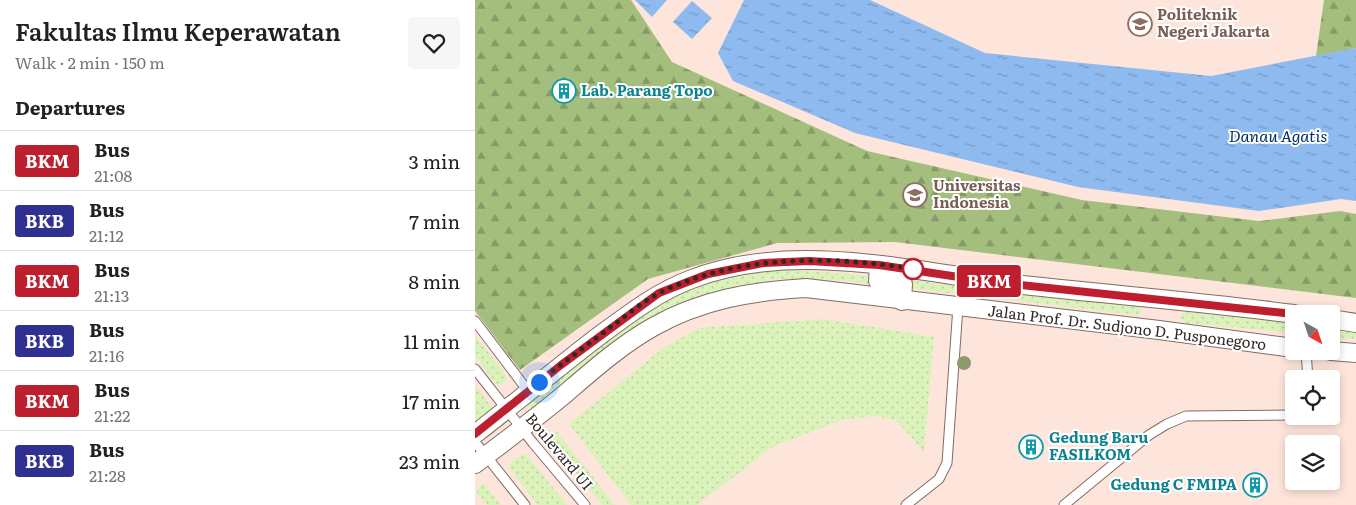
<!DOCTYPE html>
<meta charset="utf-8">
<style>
:root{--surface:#fff;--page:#f6f6f6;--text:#202124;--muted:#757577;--line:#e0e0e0}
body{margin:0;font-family:Literata,serif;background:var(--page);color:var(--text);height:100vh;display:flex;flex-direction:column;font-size:19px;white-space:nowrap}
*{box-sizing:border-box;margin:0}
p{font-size:16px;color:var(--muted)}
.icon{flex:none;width:28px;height:28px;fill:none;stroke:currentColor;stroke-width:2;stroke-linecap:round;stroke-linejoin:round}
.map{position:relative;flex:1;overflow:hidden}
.panel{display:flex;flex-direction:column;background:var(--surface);width:475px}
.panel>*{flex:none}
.badge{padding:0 10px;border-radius:4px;font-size:18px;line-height:32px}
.needle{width:32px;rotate:140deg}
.fabs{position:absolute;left:810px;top:305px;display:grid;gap:10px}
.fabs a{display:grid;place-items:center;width:55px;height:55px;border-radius:5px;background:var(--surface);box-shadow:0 2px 8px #0003;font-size:25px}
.you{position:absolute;width:25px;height:25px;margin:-12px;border:4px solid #fff;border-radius:50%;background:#1a73e8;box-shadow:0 0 0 8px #1a73e833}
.map>.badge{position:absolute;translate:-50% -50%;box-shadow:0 0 0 2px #fff}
h2{padding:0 15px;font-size:19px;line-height:45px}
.round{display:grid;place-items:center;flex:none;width:52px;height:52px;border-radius:5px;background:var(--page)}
.summary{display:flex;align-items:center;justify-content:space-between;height:85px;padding:0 15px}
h1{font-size:24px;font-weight:600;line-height:38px}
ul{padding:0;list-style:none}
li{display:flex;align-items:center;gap:15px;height:60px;padding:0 15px;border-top:1px solid var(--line)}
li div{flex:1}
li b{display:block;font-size:19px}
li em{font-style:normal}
li .badge{min-width:55px;font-weight:700;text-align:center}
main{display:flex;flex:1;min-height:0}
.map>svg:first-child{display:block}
</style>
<main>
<section class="panel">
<div class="summary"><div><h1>Fakultas Ilmu Keperawatan</h1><p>Walk · 2 min · 150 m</p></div><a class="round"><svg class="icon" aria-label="heart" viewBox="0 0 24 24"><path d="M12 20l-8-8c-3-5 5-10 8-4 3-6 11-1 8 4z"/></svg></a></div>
<h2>Departures</h2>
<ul>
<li><span class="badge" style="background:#bd1f2e;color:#fff">BKM</span><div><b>Bus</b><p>21:08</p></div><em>3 min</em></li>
<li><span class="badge" style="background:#303092;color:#fff">BKB</span><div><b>Bus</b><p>21:12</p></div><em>7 min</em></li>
<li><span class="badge" style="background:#bd1f2e;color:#fff">BKM</span><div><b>Bus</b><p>21:13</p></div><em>8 min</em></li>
<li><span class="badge" style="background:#303092;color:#fff">BKB</span><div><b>Bus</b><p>21:16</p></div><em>11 min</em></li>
<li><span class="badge" style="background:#bd1f2e;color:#fff">BKM</span><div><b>Bus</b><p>21:22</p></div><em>17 min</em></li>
<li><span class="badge" style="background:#303092;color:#fff">BKB</span><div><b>Bus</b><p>21:28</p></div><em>23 min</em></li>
</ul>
</section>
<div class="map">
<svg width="881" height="505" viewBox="0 0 881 505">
<defs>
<pattern id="grass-dots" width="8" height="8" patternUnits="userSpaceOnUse" patternTransform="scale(1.25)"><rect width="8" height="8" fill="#dbf3bb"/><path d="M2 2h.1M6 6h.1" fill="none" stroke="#bcd0a1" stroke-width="1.8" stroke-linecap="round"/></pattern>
<pattern id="forest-firs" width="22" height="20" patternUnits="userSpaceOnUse" patternTransform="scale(1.25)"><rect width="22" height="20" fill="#a4be7e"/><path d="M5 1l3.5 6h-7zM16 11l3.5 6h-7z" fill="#869a67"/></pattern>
<pattern id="water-ripples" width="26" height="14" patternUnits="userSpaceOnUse" patternTransform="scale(1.25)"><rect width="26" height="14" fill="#8ebaf0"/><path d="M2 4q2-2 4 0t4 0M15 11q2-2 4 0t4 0" fill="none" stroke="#7597c2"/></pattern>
</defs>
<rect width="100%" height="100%" fill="#fef5f1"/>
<path fill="#fee5db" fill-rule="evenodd" d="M0,0H881V505H0ZM819,314H856V351H819ZM819,379H856V416H819ZM819,444H856V481H819Z"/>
<g fill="url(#grass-dots)">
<polygon points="299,269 378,274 663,305 667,310 663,315 371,281 301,279 227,296 196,309 130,350 57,408 52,406 51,404 97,364 180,306 222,285"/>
<polygon points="708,312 819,322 819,333 712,323 705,319"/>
<polygon points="349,319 459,337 449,452 422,421 400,416 367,420 299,446 222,505 156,505 94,424 188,348 224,328"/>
<polygon points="856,327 881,330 881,339 856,337"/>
<polygon points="0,335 31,375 32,379 25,385 21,384 0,356"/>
<polygon points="0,384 18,409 3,422 0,419"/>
<polygon points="78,431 82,432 140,505 127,505 73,439 72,436"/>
<polygon points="46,454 52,455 92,505 63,505 34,468 34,464"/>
<polygon points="7,484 10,484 26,505 12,505 1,491 1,489"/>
</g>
<g fill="url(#forest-firs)">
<polygon points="0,0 156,0 197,62 392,151 607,200 784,221 865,211 881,214 881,298 420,242 302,243 173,279 45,370 0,311"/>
<polygon points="849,0 881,0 881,48 841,56"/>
</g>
<g fill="url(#water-ripples)">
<polygon points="160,0 192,0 177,17"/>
<polygon points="269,0 395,0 510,53 736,76 881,48 881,201 866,199 784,211 603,187 380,133 258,81 243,53"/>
<polygon points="217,1 237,18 217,39 198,22"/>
</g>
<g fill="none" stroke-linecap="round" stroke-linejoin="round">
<g stroke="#816d65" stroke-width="11">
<g id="lane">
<polyline points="0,321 53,391"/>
<polyline points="831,351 833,379"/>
<polyline points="0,369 58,443 110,505"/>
<polyline points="0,442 50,505"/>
<polyline points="431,505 464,479 472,463 483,306"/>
<polyline points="589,505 674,435 692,424 711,416 819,415"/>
</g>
</g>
<g stroke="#816d65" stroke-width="20">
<g id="street">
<polyline points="404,265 403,281 428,284 427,301"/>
<polyline points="856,319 881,323"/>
<polyline points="856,351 881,353"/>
<path d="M0,434C42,402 82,368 124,336C154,314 182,292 217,279C320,239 443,273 548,285C638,295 729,302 819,314"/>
<path d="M0,464C30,441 61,418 90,394C118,370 146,345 178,327C225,300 277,291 331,288L684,330L819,348"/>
</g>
</g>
<use href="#lane" stroke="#fff" stroke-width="9"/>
<use href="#street" stroke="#fff" stroke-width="18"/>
</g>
<circle fill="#90996e" cx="489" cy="363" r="7"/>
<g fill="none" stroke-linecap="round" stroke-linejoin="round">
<g stroke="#fff" stroke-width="11">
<polyline id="line" points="0,434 86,365 184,293 233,274 288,263 334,261 404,265 517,282 819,314"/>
</g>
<use href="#line" stroke="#bd1f2e" stroke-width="8"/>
<path stroke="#312825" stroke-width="5" stroke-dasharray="0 9" d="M64,382C88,363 112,345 136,327C152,315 168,301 186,292C263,255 355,255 438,269"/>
</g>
<defs>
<g id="university-ring" transform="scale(1.25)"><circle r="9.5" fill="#fff" stroke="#8d6e63" stroke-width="1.5"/><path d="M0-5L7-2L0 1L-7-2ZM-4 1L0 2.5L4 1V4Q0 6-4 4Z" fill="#8d6e63"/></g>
<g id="building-ring" transform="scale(1.25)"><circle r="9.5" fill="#fff" stroke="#0f9aa8" stroke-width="1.5"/><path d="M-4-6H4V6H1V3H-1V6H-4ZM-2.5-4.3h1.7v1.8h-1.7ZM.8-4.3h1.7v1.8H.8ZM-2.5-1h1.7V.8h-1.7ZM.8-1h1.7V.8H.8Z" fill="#0f9aa8"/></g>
</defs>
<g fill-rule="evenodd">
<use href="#university-ring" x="665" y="24"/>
<use href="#building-ring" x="89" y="91"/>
<use href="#university-ring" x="440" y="195"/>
<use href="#building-ring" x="556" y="447"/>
<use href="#building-ring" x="780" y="485"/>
</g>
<circle fill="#fff" stroke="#bd1f2e" stroke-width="2.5" cx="438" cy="269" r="10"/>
<g text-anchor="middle" stroke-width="4" stroke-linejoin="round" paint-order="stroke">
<g font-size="15" font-weight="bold" fill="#785e54" stroke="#fff" text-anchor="start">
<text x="682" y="20">Politeknik<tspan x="682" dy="17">Negeri Jakarta</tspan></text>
<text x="458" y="191">Universitas<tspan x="458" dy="17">Indonesia</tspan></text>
</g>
<g font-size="15" font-weight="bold" fill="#0d838f" stroke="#fff" text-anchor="start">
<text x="106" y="96">Lab. Parang Topo</text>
<text x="574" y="443">Gedung Baru<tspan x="574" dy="17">FASILKOM</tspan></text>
<text x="762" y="490" text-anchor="end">Gedung C FMIPA</text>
</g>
<g font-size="15" fill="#312825" stroke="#fff">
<text transform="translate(652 328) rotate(7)" y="5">Jalan Prof. Dr. Sudjono D. Pusponegoro</text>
<text transform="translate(84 452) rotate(50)" y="5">Boulevard UI</text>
</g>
<g font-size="16" font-style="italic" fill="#043262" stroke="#fff">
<text x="803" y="142">Danau Agatis</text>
</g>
</g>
</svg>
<div class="fabs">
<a><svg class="needle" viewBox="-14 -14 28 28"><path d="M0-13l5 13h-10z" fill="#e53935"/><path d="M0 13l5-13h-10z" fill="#757577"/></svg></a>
<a><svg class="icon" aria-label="locate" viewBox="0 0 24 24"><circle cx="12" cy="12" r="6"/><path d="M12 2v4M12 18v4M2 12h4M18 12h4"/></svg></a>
<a><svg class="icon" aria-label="layers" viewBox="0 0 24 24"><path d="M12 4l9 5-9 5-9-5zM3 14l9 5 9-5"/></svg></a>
</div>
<div class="you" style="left:64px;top:382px"></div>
<b class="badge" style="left:514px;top:281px;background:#bd1f2e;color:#fff">BKM</b>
</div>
</main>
